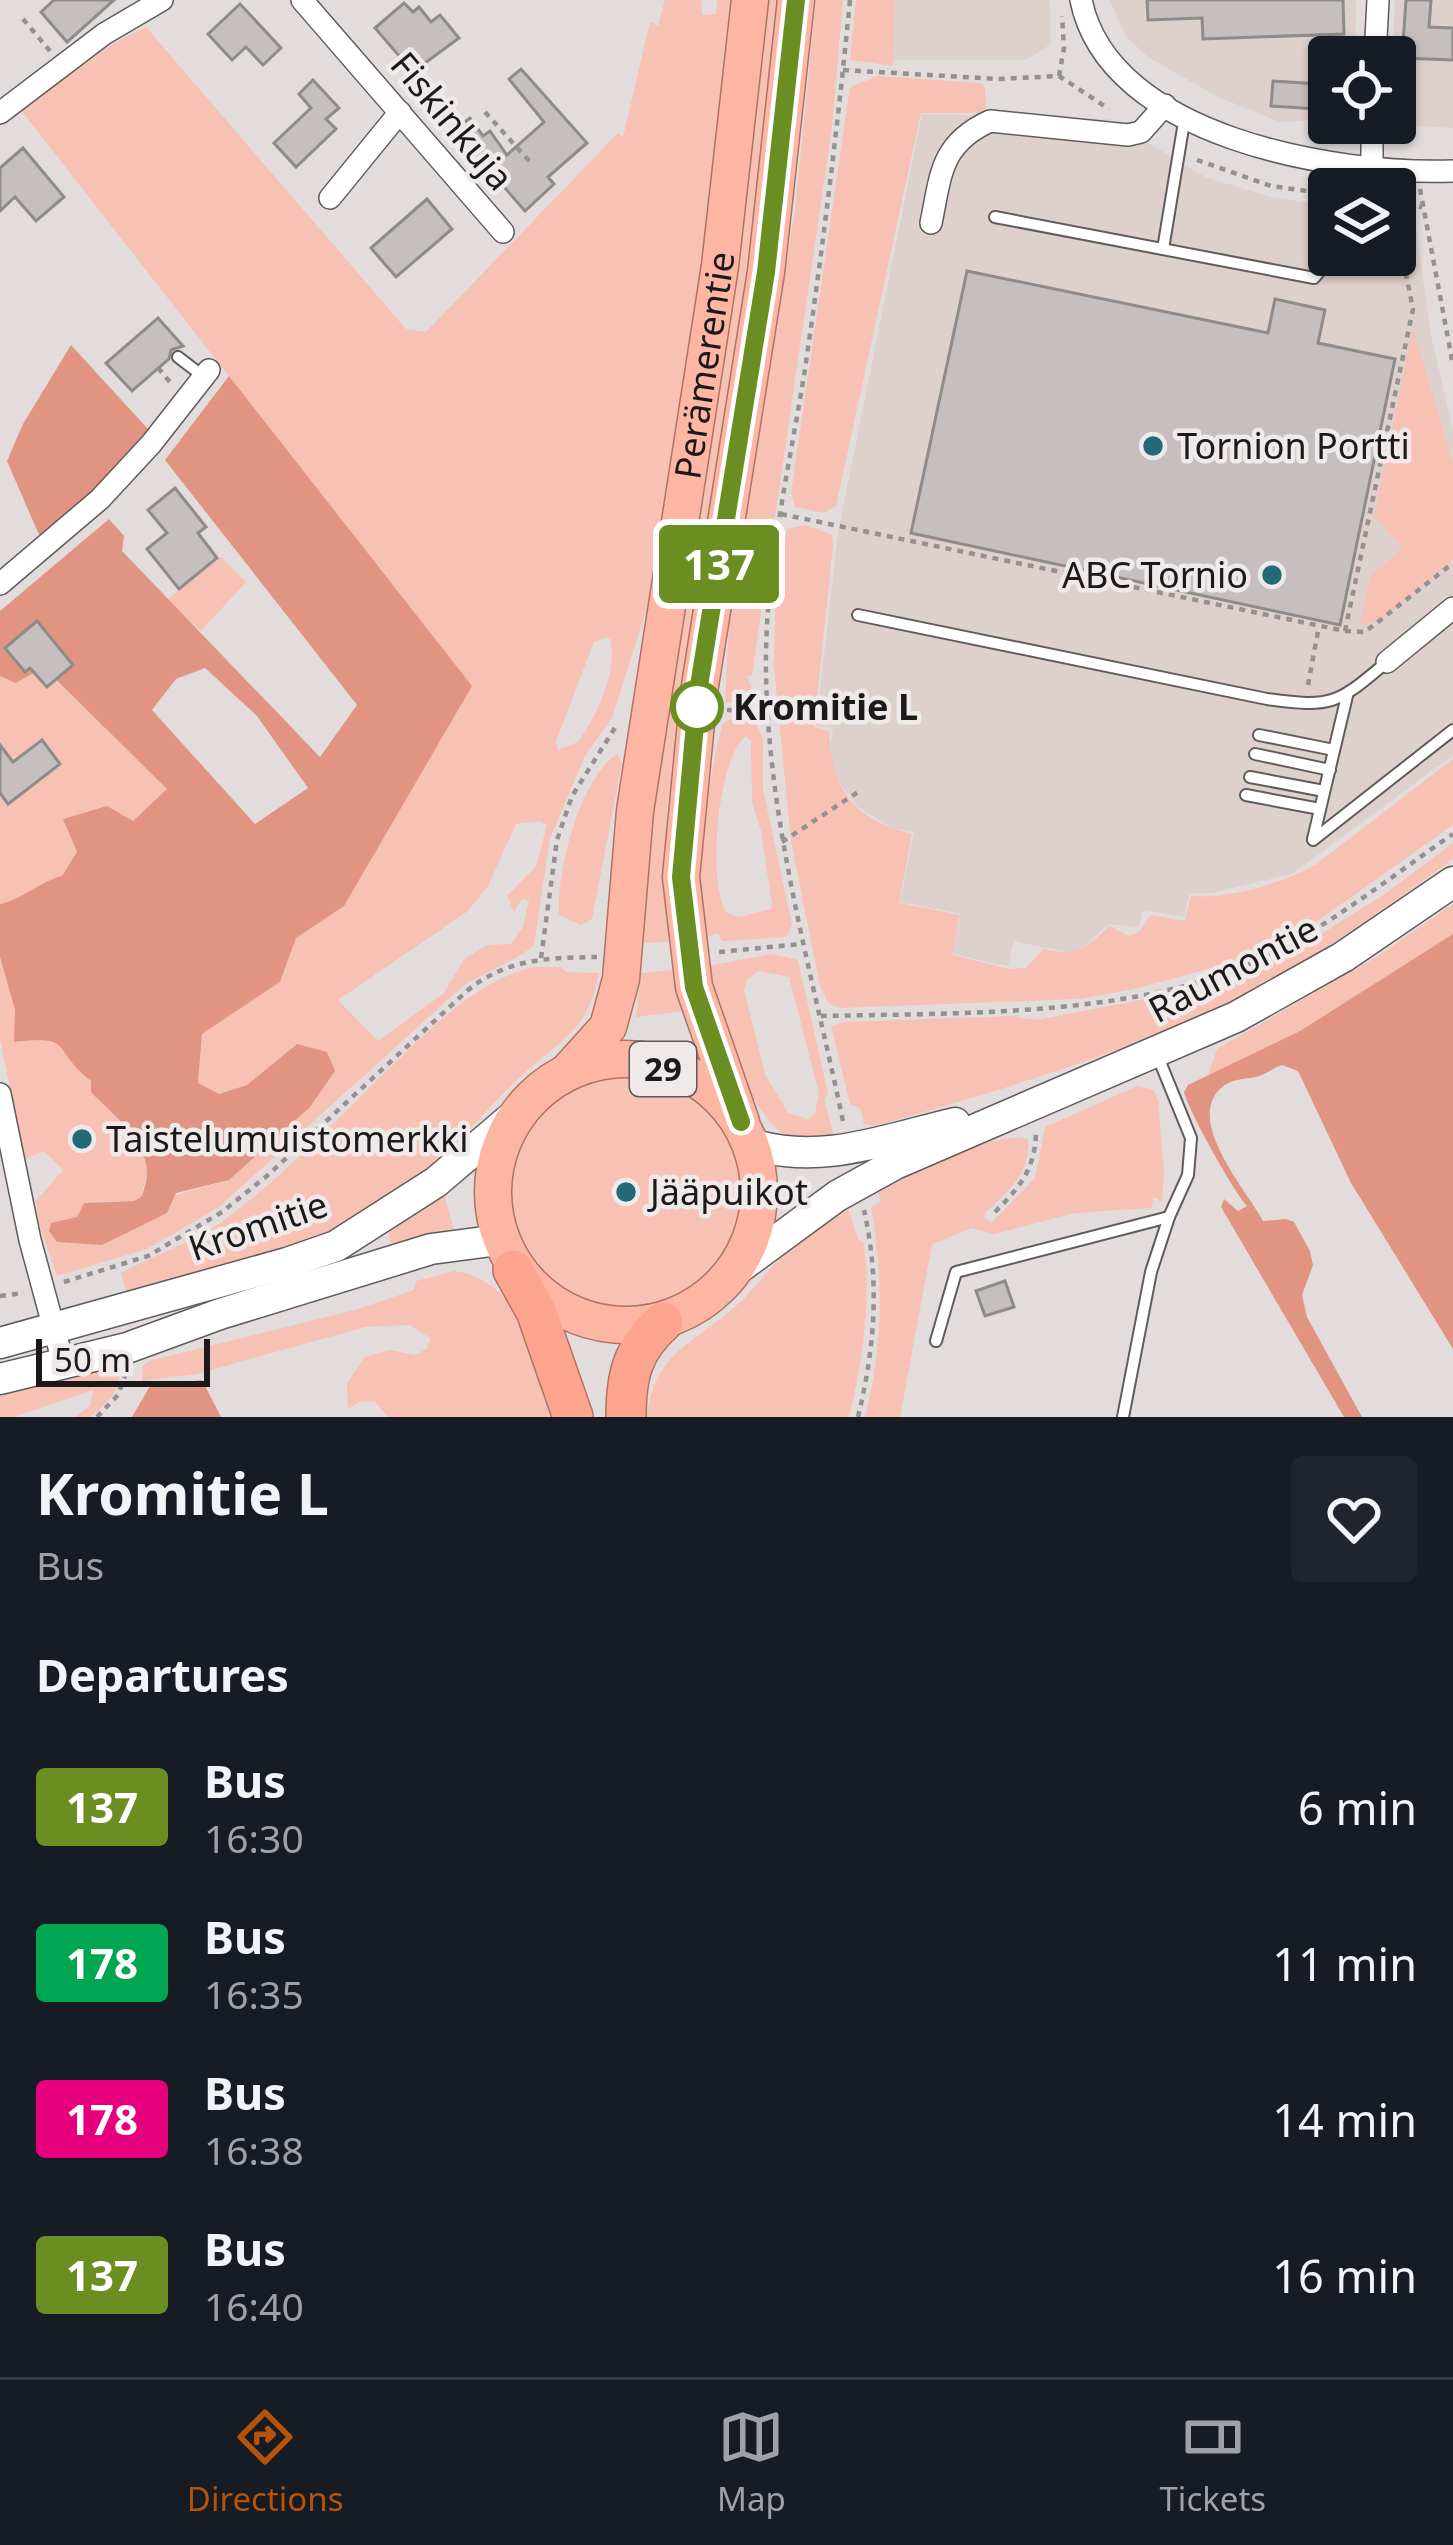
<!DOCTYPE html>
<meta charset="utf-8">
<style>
:root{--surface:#171b24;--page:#20242c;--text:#f1f3f6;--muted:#9ea1a6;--line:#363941;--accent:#b45309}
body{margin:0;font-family:"Noto Sans",sans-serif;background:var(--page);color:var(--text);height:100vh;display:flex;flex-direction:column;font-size:45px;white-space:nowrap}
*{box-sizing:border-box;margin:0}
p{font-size:39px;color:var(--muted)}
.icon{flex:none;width:66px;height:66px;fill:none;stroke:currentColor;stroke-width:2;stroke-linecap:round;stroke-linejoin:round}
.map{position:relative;height:1417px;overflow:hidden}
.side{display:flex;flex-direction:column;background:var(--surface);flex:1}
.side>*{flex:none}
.badge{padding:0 24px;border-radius:9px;font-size:42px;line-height:78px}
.fabs{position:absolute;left:1308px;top:36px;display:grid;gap:24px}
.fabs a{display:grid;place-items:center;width:108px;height:108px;border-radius:12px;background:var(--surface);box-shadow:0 3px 9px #0004;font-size:60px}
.scale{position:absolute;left:36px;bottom:30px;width:174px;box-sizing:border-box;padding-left:12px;border:6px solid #1b1919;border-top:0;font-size:33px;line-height:42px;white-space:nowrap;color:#1b1919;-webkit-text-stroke:9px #efeae9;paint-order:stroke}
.map>.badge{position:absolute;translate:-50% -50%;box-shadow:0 0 0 6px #fff}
h2{padding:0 36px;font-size:45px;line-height:108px}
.round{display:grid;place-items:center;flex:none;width:126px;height:126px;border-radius:12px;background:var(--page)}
.overview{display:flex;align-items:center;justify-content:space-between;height:204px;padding:0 36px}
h1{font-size:57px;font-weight:700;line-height:90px}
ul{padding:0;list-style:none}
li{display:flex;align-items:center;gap:36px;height:156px;padding:0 36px}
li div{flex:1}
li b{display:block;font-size:45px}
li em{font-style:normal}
li .badge{min-width:132px;font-weight:700;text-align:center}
.menu{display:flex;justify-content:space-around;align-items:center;height:168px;border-top:3px solid var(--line);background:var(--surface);font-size:33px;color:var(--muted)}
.menu a{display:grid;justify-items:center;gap:6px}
.menu .on{color:var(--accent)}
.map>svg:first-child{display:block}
</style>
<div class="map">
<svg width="1453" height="1417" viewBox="0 0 1453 1417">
<rect width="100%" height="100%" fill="#e2dddc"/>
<g fill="#ddd0cd">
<polygon points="888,0 1050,0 1051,44 1026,60 890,60"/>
<polygon points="1110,0 1356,0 1355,57 1329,57 1329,119 1280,122 1216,96 1148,57 1125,35"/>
<polygon points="1395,0 1453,0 1453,128 1402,125 1395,114 1395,57 1392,57"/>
<polygon points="922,114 1109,119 1205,177 1271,197 1329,206 1329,255 1395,255 1395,217 1415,221 1431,335 1453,431 1453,755 1292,874 1212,893 1189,893 1184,917 1143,910 1139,927 1108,924 1082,949 1068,952 1014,941 1008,966 952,954 961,914 900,902 914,832 892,828 858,807 837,780 830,751 833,728 816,726 838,533"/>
</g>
<g fill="#f7c1b4" fill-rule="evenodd">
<path d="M665,0H701L702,15L716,14L717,0H732L703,265L647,608L612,718L585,756L550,838L534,945C528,954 479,975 463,986L219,1207L147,1249L57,1276L39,1224L36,1201L63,1170L44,1151L25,1159L0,1040V957L15,1010V1042L49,1038L58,1043L87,1076L98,1099L143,1146L147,1174L141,1196L134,1201L94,1202L77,1217L49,1231L229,1180L297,1044L247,1085L219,1094L198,1084L202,1034L280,982L296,938L344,906L471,686L20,109L114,43L146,27L406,329L426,332L618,133L623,137L650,22L658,26ZM605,638L610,639C619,670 596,717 578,742L558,750L556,741L594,642ZM540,821L547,825L536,866L507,896L514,912L522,899L529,900L523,927L511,944L487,945L464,959L444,993L378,1041L338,1000L468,911L488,886L516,824Z"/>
<polygon points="765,0 782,0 762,194 667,808 668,942 643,943 652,802"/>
<polygon points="816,0 843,0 832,127 752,675 747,676 751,687 750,704 725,702 729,626 795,209"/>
<polygon points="856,0 895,0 893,66 850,60"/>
<polygon points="878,76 981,83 985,88 986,108 981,113 921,113 836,506 824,513 795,507 791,493 850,87"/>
<polygon points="1413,328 1453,464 1453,560 1381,620 1360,625 1370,577 1403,548 1374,517"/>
<path d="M806,525L832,535L833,545L814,727L829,731C832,791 852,818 912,834L899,903L960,915L952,955L1009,969L1026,968L1043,949C1076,957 1086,949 1109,926L1129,936L1140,931L1150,915L1185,921L1191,896C1231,899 1280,884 1315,865L1453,759V825L1302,932L1249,958L1134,989L1079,999L840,1008L828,1003L820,986L791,842L774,668L775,612L787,529Z"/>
<polygon points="221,557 246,582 201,631 167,600"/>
<path d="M42,667L167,789L133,821L64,818L77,852L62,876C38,882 24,899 0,904V676Z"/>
<path d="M732,717L756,723L763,739V789L792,925L786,937L722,941L718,933L703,938C696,854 704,806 722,725ZM746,736L751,741L752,802L761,831L772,904L771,909L739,917L727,913C706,884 718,756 746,736Z"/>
<path d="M617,754L622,763L592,919L581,925L559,915C556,872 580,778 617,754Z"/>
<path d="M1453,843V859C1406,893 1359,927 1309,958C1177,1039 1023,1084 875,1126L864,1124L860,1108L850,1104L831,1026L846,1022L1012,1016L1036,1020L1172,994L1206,992L1285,957L1386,893Z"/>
<polygon points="1453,904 1453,934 1300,1031 1208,1076 1217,1049 1378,956"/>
<path d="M772,954L798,960L828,1094L824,1098L835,1140C821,1140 801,1144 788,1137C745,1112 716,1013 708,966ZM758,971L789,977L819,1093L815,1114L808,1119L788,1113L765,1074L744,990L747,980Z"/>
<path d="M533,967H560L566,972L599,973C588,1034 558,1040 518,1079C484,1111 457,1147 420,1177C336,1244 231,1266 130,1295L126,1292L121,1273C156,1254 194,1243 227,1218C286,1174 338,1118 391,1067C433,1026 475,982 533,967Z"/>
<polygon points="672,970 684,1011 636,1017 641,973"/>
<circle cx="626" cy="1192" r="114"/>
<path d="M1137,1086L1154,1090L1158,1100L1164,1172L1162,1202L1154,1197L1151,1208L1075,1213L994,1234L972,1228L932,1244L900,1417H865C883,1346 884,1279 871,1207L881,1202L878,1192C913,1173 989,1131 1028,1139C1031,1172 1009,1191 986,1212L984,1218L992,1222L1035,1178L1045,1127Z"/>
<polygon points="443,1191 454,1230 391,1243 388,1229"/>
<path d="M848,1207L858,1239L864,1243C871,1301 863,1361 849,1417H647C654,1352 695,1343 737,1305C755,1289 769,1267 788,1251C807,1234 828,1221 848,1207Z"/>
<path d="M454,1271C522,1279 538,1362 554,1417H388L375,1402H359L348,1409L347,1383L365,1357L390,1350L415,1355L427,1349L430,1338L410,1325L365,1327L197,1374L142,1381L143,1365L152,1360L355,1310L414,1290L416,1281Z"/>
<path d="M118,1363C125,1387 108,1403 90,1417H75L90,1406L93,1390L14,1417H0V1393Z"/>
</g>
<g fill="#e19481" fill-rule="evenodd">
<polygon points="71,345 148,429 96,489 40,537 7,461 23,424"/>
<path d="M229,376L472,686L344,906L296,938L280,982L202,1034L198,1083L219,1094L247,1085L297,1044L327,1052L335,1071L310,1107L229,1180L176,1193L167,1213L102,1245L57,1242L49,1231L51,1223L77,1217L84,1203L134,1201L141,1197C163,1150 118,1121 91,1092V1081C51,1050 75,1034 14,1042L15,1010L0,957V904C24,899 38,882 62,876L77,852L63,819L107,806L133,821L167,789L43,667L16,683L0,676V611L109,519L124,536L122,551L320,757L357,705L165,460ZM205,668L257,716L308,788L255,824L152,710L176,679Z"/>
<path d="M1453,934V1349L1351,1183L1298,1071L1282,1065C1273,1068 1265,1075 1256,1077C1244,1079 1231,1079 1221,1088C1184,1122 1249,1193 1263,1221L1286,1219L1294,1222L1310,1251L1313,1265L1302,1295L1307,1317L1362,1417H1344L1221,1207L1224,1199L1238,1211L1247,1206C1234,1192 1188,1110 1184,1092L1188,1085L1300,1031Z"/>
<polygon points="202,1380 221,1417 132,1417 150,1386"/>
</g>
<g fill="#c5c0bf" stroke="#8f8b8a" stroke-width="3">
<polygon points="54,0 114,0 67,42 41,12"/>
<polygon points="1147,0 1343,0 1344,34 1203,39 1202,18 1148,20"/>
<polygon points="1406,0 1431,0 1429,27 1453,28 1453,60 1402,58"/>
<polygon points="404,3 413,12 419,7 431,22 440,15 459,38 413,72 375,28"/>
<polygon points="240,4 281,48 263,65 246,47 232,60 208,34"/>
<polygon points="521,69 587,143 548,177 554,184 525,211 492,173 482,179 449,133 470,118 483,136 490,131 507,155 544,122 509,79"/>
<polygon points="313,80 339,108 326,119 336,129 296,167 274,143 311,108 299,94"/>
<polygon points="1273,81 1318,84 1317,109 1271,106"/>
<polygon points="23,148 64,197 36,221 15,197 0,211 0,168"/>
<polygon points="427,199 452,229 396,277 371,248"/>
<polygon points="967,271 1268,333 1275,299 1325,310 1318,343 1395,359 1340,625 911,533"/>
<polygon points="158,318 183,346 171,350 169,359 132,391 106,363"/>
<polygon points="175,488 206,527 198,533 217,558 179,589 147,549 167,533 148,510"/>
<polygon points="37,621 73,665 47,687 30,668 25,672 5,648"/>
<polygon points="42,740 60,764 8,804 0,793 0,745 13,762"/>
<polygon points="1005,1281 1014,1307 985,1316 976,1291"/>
</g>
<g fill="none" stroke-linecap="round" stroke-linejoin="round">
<g stroke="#605c5b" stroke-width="14">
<g id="service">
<polyline points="1360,189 1361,168"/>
<polyline points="995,217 1314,278 1333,255"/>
<polyline points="1163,249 1185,116"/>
<polyline points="178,357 204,377"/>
<path d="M858,615L1267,699C1333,708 1337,704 1387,662"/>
<polyline points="1259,735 1334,750"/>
<polyline points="1255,754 1330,770"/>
<polyline points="1250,777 1324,791"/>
<polyline points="1246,795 1320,809"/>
<polyline points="1313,839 1347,696"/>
<polyline points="1313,840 1453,730"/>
<polyline points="936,1341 956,1272 1169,1217"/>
<polyline points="1123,1417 1151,1272 1169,1217 1188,1175 1191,1138 1158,1057"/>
</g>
</g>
<g stroke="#605c5b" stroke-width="24">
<g id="minor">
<polyline points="302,0 503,232"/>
<path d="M1081,0C1109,138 1337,175 1453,171"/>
<polyline points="1375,57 1378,0"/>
<polyline points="0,113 104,34 162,0"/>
<polyline points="1372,170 1372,123"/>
<polyline points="330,198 400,112"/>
<path d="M931,223C941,175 940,144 990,121L1128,135L1141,132L1165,105"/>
<polyline points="0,584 100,499 151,444 209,370"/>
<polyline points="1387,662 1453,608"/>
<polyline points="0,1094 30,1240 63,1362"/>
</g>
</g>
<g stroke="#605c5b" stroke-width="33">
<g id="secondary">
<path d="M751,1144C821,1166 886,1139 955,1123"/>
<polyline points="739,1268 837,1196 895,1164 1236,1017 1343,957 1453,882"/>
<polyline points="0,1343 287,1263 336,1246 436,1182 510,1119"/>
<polyline points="0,1379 127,1348 220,1314 431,1249 499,1240"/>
</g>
</g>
<g stroke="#ae7365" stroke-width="39">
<g id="trunk">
<circle cx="626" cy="1192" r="133"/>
<path id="s1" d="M570,1069L608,1027L621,979L635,811L720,266L750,0"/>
<polyline points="741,1122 694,987 681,877 699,692 766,272 796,0"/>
</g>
</g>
<g stroke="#ae7365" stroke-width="42">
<g id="motorway">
<polyline points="513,1270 536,1311 573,1417"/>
<path d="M626,1417C626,1376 632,1350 663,1322"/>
</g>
</g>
<g stroke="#959190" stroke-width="4.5" stroke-dasharray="6 6" stroke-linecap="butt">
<polyline points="23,19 50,51"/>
<polyline points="843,70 999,79 1059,76 1109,109"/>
<polyline points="1059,76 1064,48 1062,16"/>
<polyline points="485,112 531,163"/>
<polyline points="1197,160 1271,186 1329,194"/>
<polyline points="1420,189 1453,365"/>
<polyline points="1395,204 1422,207"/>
<polyline points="158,368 170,382"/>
<polyline points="781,514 1345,631 1365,632 1453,563"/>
<polyline points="1345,631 1413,309 1395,221"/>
<polyline points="1308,685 1319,626"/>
<polyline points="727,710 767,711"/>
<polyline points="782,842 861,790"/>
<polyline points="719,952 801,944"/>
<polyline points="541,958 557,840 572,796 618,723"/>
<path d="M821,1016C954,1013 1121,1017 1245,966C1320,934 1386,880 1453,834"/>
<path d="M843,1121C812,973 769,827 766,675C764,573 789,470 805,369C823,246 838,124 850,0"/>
<path d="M995,1212C1020,1187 1035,1169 1036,1133"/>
<path d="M64,1282L148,1256L222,1212L268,1175L468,990C508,958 548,958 597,957"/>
<polyline points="0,1296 24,1293"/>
<polyline points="97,1417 118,1395 126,1373"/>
<path d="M858,1417C875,1347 880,1281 864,1210"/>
</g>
<use href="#service" stroke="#fff" stroke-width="10"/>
<use href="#minor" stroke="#fff" stroke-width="21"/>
<use href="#secondary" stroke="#fff" stroke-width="30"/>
<use href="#trunk" stroke="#feb6a4" stroke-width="36"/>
<use href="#motorway" stroke="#fda48e" stroke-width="39"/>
</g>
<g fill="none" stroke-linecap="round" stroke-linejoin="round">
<g stroke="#fff" stroke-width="27">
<polyline id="line" points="741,1122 694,987 681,877 698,692 766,272 796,0"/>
</g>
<use href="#line" stroke="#6b8e23" stroke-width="18"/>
</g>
<g fill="#236a79" stroke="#efeae9" stroke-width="4.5">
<circle cx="1153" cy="446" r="12"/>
<circle cx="1272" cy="575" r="12"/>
<circle cx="82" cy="1139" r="12"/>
<circle cx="626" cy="1192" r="12"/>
</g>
<circle fill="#fff" stroke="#6b8e23" stroke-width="6" cx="697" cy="707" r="24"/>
<g text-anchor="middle" stroke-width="9" stroke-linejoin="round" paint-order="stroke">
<rect fill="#efeae9" stroke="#5b5857" stroke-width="3" x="630" y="1042" width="66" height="54" rx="9"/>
<g font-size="33" font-weight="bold" fill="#1b1919">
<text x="663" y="1081">29</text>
</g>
<g font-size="36" fill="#1b1919" stroke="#efeae9">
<text transform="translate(452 121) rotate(50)" y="13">Fiskinkuja</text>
<text dy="13" stroke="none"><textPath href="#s1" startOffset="726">Perämerentie</textPath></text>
<text transform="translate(1233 969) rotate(-28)" y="13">Raumontie</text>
<text transform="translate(258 1226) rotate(-19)" y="13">Kromitie</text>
</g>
<g font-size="36" fill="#1b1919" stroke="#efeae9" text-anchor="start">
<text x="1177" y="459">Tornion Portti</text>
<text x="1248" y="588" text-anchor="end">ABC Tornio</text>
<text x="106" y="1152">Taistelumuistomerkki</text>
<text x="650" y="1205">Jääpuikot</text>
</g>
<g font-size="36" font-weight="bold" fill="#1b1919" stroke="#efeae9" text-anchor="start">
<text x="733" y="720">Kromitie L</text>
</g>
</g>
</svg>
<div class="fabs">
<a><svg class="icon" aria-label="locate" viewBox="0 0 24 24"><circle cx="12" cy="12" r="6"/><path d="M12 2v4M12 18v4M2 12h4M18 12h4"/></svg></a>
<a><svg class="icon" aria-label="layers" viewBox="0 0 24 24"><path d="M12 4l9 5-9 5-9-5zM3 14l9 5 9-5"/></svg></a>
</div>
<div class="scale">50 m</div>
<b class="badge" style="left:719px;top:564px;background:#6b8e23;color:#fff">137</b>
</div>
<section class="side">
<div class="overview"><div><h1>Kromitie L</h1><p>Bus</p></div><a class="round"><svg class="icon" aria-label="heart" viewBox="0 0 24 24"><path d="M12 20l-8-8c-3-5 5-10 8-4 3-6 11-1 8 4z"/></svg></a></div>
<h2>Departures</h2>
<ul>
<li><span class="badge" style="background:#6b8e23;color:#fff">137</span><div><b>Bus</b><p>16:30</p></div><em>6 min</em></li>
<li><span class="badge" style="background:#00a651;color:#fff">178</span><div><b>Bus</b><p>16:35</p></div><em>11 min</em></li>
<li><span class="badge" style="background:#e6007e;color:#fff">178</span><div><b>Bus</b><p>16:38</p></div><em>14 min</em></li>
<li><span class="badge" style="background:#6b8e23;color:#fff">137</span><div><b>Bus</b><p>16:40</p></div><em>16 min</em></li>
</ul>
</section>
<nav class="menu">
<a class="on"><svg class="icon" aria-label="directions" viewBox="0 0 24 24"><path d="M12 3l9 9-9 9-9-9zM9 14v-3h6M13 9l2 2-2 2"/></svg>Directions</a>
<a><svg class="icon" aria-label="map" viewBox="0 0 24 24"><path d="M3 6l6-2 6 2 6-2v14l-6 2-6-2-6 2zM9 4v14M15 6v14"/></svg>Map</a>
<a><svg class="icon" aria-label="tickets" viewBox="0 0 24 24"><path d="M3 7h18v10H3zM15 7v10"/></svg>Tickets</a>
</nav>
